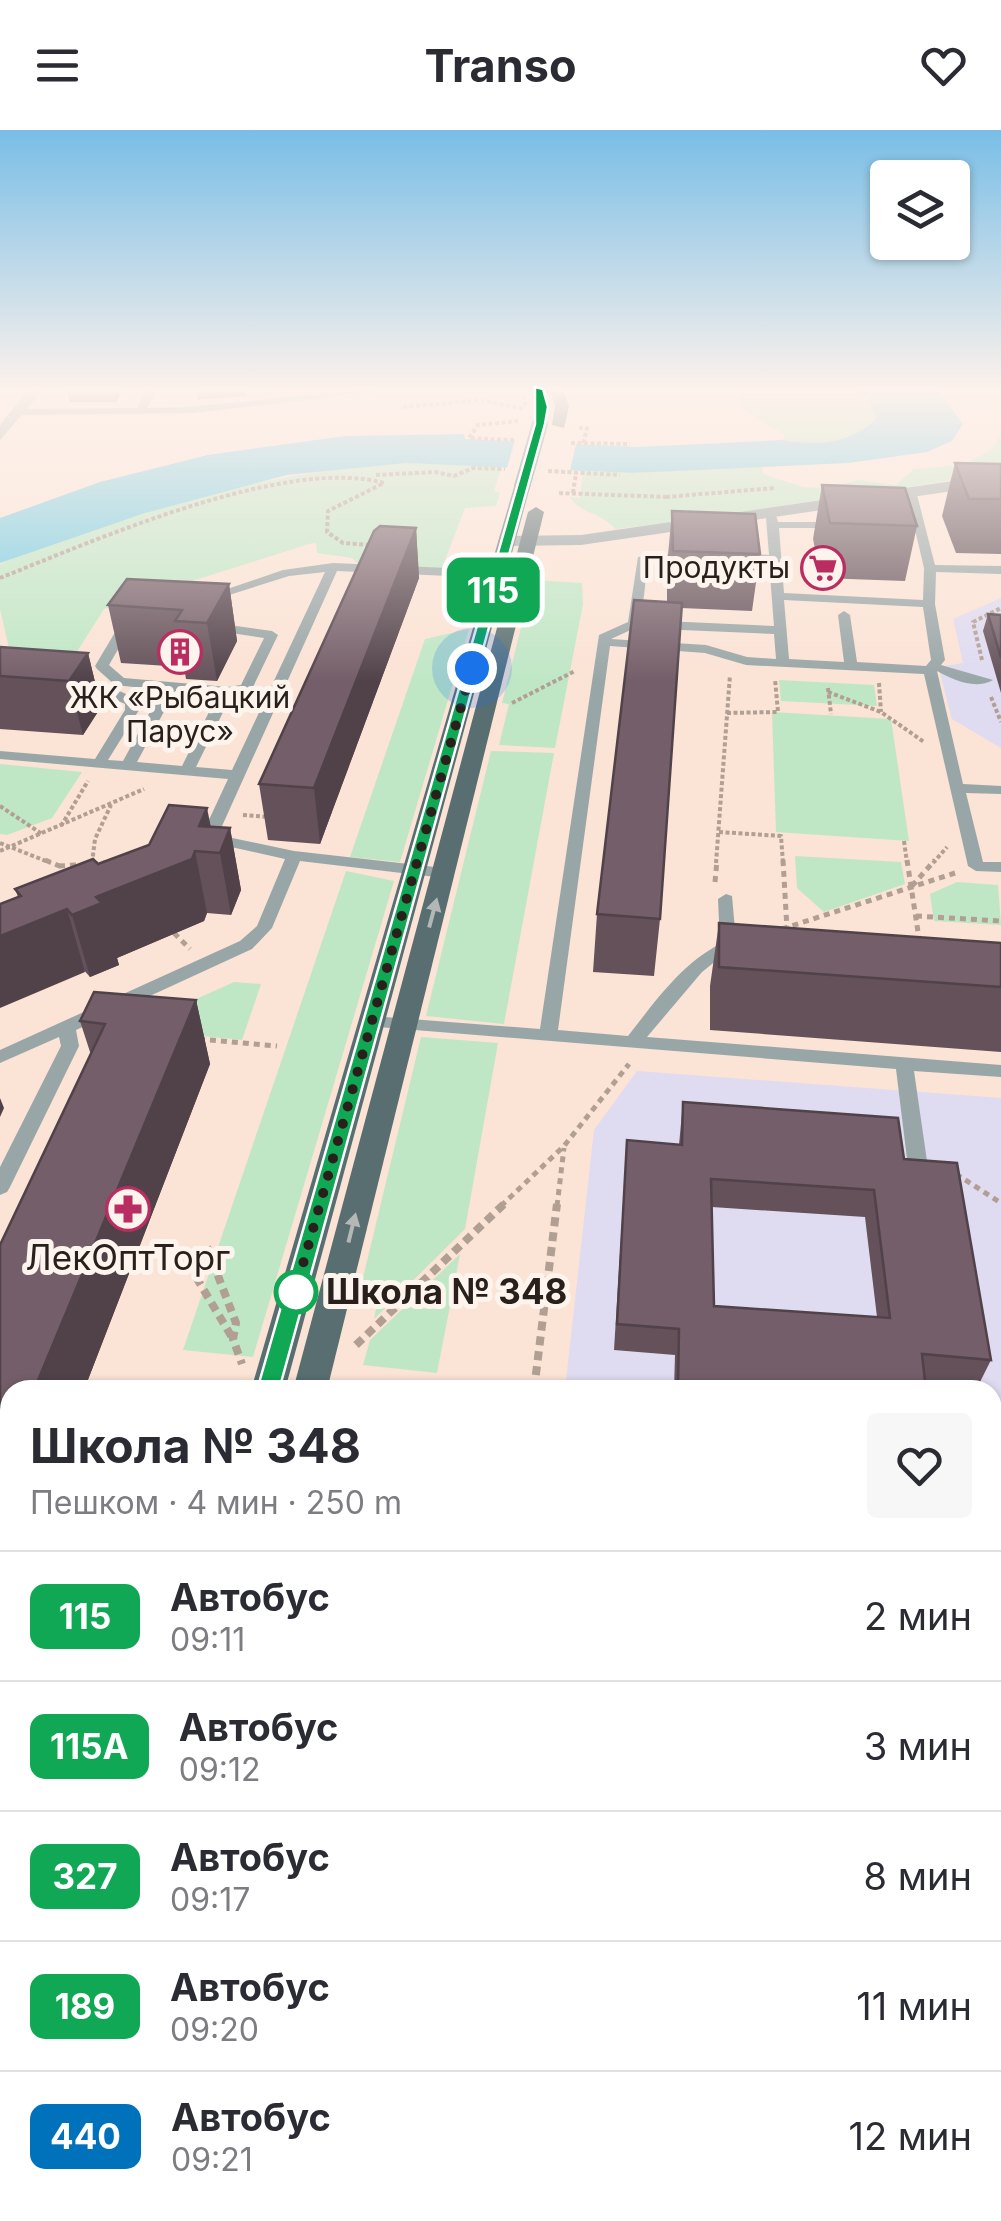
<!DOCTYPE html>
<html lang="ru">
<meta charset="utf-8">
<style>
:root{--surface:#fff;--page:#f7f7f7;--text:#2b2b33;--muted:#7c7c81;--line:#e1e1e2}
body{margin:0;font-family:Inter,sans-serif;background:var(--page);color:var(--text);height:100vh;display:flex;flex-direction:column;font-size:38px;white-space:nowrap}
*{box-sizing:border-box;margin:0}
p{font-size:32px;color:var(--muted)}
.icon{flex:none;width:55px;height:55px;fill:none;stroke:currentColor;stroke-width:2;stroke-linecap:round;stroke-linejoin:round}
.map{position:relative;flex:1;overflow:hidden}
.details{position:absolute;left:0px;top:1250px;width:1002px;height:842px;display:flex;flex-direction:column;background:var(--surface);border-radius:30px 30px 0 0;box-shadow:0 2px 8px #0004}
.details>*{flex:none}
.badge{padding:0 20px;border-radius:15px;font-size:35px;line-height:65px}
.controls{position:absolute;left:870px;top:30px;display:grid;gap:20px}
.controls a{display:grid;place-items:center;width:100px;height:100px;border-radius:10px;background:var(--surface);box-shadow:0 2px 8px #0004;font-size:50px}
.you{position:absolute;width:50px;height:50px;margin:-25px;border:8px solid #fff;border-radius:50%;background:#1a73e8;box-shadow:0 0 0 15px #1a73e833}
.map>.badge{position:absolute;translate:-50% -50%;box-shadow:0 0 0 5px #fff}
.round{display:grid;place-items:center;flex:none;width:105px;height:105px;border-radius:10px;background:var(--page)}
.headline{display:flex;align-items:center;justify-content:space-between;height:170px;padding:0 30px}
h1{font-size:48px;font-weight:700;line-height:75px}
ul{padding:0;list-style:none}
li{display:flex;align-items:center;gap:30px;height:130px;padding:0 30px;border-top:2px solid var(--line)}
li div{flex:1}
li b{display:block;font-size:38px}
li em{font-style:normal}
li .badge{min-width:110px;font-weight:700;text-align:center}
header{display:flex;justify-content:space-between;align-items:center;height:130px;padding:0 30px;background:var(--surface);font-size:45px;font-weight:700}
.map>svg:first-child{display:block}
</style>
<header><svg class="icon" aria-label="menu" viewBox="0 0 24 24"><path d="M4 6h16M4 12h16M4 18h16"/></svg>Transo<svg class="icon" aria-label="heart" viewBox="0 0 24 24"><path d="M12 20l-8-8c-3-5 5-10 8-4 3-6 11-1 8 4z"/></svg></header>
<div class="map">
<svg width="1001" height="2091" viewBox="0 0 1001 2091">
<rect width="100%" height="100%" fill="#fbe3d5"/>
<g fill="#dfdbf1">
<polygon points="1001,468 1001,618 952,589 940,543 944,536 963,533 953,489"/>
<polygon points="637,941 1001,968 1001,1419 993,1418 992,1260 565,1260 594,1000"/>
<polygon points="993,1776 1001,1777 1001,2091 745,2091 745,2083 992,2082"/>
</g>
<g fill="#bfe7c6">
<path d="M732,259H854L869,269L878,288C851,314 818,316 783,310L785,305L741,278L740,263Z"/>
<path d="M1001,305V343L667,393L615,399C603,383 579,383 570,367L580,368L583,341L632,343L763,336V344L803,357L829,358L858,350L896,355L914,339L965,335L992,319Z"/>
<path d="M406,333L502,336L494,361L500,362L496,376L465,378L442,438L358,434L352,428L317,423L316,413L309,414L104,479L64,542L14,540L0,479V434C123,380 272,341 406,333Z"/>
<polygon points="533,450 582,453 583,474 555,618 499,615 509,574 502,573"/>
<polygon points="469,499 400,732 350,727 425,509"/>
<polygon points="779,550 874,555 877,576 781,571"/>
<polygon points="772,582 891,589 909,711 776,702"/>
<polygon points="491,621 554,623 504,894 426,886"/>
<polygon points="0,634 82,642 52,688 7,705 0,704"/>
<polygon points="795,726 901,732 905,754 824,782 797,758"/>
<polygon points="346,741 394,751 253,1227 183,1220"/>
<polygon points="957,752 998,755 1001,795 934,791 930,764"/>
<polygon points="234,852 261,854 242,910 153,901 161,885"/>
<polygon points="421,907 498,913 465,1099 374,1189 380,1158 361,1156"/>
<polygon points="460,1124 437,1243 363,1235 370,1210"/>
<polygon points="10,1732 10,2050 0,2084 0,1762"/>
<polygon points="135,2083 135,2082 283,2083 281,2091 133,2091"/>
</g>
<path fill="#74cce2" d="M854,259H937L963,294L952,311L927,322L848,333L632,343L406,333L287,345L145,383L0,433V388L100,352L208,325L345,306L464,304L465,309L637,317L783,310C818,316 851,314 877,288L869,269Z"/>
<polygon fill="#fbe3d5" points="516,307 577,310 569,345 506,341"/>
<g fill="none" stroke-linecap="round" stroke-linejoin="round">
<g stroke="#b29f94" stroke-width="4" stroke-dasharray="4 2.5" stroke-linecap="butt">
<polyline points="522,259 526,277"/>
<polyline points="403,277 481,270 524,279"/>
<polyline points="579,298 587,298 583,314"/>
<polyline points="514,310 469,308 478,295 518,291"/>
<polyline points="571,313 630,314"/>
<polyline points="548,341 620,345"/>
<polyline points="376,345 435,342 454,346 473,338 505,339"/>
<polyline points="559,363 668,367"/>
<polyline points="573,363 576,343"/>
<polyline points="666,367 775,358"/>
<path d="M0,448C96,410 285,326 384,353L328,381L327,402L343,413L368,415"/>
<polyline points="982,530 973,492 1001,478"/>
<polyline points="879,553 881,582"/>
<polyline points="828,558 831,584"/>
<polyline points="828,562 881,582 924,612"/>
<polyline points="991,567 1001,592"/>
<polyline points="512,573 575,541"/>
<polyline points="727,583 778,582 775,549"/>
<polyline points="0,676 42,704"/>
<polyline points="243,685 271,687"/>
<polyline points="61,696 88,651"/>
<polyline points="719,702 781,706 783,733"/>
<polyline points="904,711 907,733"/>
<polyline points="0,713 51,733"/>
<polyline points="0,721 144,659"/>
<polyline points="92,733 95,709 111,675"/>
<polyline points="716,733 730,545"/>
<polyline points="933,733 947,717"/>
</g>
<g stroke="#b29f94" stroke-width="5" stroke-dasharray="6 5" stroke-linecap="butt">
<polyline points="45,730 62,737"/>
<polyline points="783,730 787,799"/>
<polyline points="907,730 920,815"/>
<polyline points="59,736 107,733"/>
<polyline points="715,752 717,730"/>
<polyline points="912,756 935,730"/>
<polyline points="916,786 1001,791"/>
<polyline points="782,799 955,743"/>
<polyline points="174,803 190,819"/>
<polyline points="199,909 277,916"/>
<polyline points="956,1044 1001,1073"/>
<polyline points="501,1076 564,1016 629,934"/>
<polyline points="557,1076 564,1018"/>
</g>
<g stroke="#b29f94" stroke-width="8" stroke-dasharray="9 6" stroke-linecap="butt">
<polyline points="207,1117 236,1193 233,1209 242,1234"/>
<polyline points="196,1147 233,1209"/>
<polyline points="356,1215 504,1074"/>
<polyline points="447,1256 474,1260"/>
<polyline points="534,1260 557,1074"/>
<polyline points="992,1300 1001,1294"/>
</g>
<g stroke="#b29f94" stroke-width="9" stroke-dasharray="11 8" stroke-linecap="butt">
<polyline points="997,1591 1001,1619"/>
<polyline points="992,1631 1001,1632"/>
<polyline points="992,1826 1001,1827"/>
<polyline points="769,2082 769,2091"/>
</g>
<g fill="#99a6a7" fill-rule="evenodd">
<path d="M147,259H157L147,278C233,277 317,259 403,259L192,283L20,285L15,282L20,279L137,278Z"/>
<path d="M911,358L916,361L935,435L1001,436V444L936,442L935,474L945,530L941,535L993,550C975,560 954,550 937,541L963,654L1001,656V664L966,663L983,732H1001V742L976,741L968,736L924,544L746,535L705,523L610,516L558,900L628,906C655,872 680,835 720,814L718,769L726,764L732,766L736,811L746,812L748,816L717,830L702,842L647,907L1001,935V947L914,941L929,1045L926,1050H912L909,1045L896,939L366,896L363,892L372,886L540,899L599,505L628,492L638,427L693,422L699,426L693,430L648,432L641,490L774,496L769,432L732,431L726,427L732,423L769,425L766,388L762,383L768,380L776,385L778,392H842L848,395L842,398H779L784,463L923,470L924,438L906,361ZM784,470L923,477L931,530L926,536L857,532L850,485L844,481L838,485L844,532L789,529ZM635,498L774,504L776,529L747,527L706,515L611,509Z"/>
<path d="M333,433L449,438L455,442L449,446L337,441L218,705L294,721L444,738L452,743L444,748L300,731L272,798L252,819L76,900L79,916L10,1057L7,1062L0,1065V1037L61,916L59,907L0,933V920L240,811L257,796L285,729L204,711L201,707L228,649L0,629V621L95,629L125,580V574C106,564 83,570 65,560C84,549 122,558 139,572V580L108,630L123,631L162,560L115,555L97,539L95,536L114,504L131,494L141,497L124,509L109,535L124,548L227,557L241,555L264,508L204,499L202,496L208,492L272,501L278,505L251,561L232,564L196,637L232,640L325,442L289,446L204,473L198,469L283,440ZM175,561L218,564L182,636L137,632Z"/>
<polygon points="992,1429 1001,1430 1001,1454 992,1453"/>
<rect x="0" y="1431" width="10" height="24"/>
<polygon points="992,1706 1001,1706 1001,1736 992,1735"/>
<polygon points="356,2082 390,2082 389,2091 355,2091"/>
<rect x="628" y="2082" width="34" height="9"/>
</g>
<polygon fill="#99a6a7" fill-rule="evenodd" points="29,259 44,259 0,310 0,295"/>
<polygon fill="#99a6a7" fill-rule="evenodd" points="1001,344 1001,354 581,415 507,416 498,411 507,406 581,405"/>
<g fill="#586e71" fill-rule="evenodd">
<polygon points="549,259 563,259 569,276 564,298 552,295 555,276"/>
<polygon points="522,352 530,357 285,1260 251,1260 514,357"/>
<polygon points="536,377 544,382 327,1260 293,1260 528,382"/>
<polygon points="10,2082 61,2082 58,2091 8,2091"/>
<polygon points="73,2082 124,2082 121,2091 71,2091"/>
</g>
<polyline stroke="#586e71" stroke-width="16" points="522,357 540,294"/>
</g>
<g fill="#64515a" fill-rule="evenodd">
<polygon points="67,259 123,259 116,272 70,272"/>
<polygon points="196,259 245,259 246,266 198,270"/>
<polygon points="955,333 1001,334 1001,424 956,423 942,386"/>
<polygon points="822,355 917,396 905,451 821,448 813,409"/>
<polygon points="672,381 760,424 752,481 681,478 660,789 654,846 593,842 597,784 667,472 667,436"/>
<polygon points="416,398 419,448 320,714 268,710 259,654"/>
<polygon points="229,454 237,511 217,551 186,549 184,537 121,533 108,475"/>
<polygon points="988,484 1001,485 1001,563 983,501"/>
<polygon points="0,517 88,523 101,577 83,605 0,599"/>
<polygon points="211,697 230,698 241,760 231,785 207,783 204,791 117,828 119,835 90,847 18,767 15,759 98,734"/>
<polygon points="719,793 1001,813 1001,922 710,900 710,856"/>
<polygon points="196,870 210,934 84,1260 10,1260 10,1380 0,1379 0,1115 91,925 80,891"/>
<path d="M683,972L904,1029L991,1230L978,1256L925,1251L926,1260H674L675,1225L614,1220L627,1010L679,1015ZM712,1077L865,1087L877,1187L714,1176Z"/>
<polygon points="992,1452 1001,1453 1001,1592 992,1591"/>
<polygon points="992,1867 994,1884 1001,1885 1001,2073 992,2071"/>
<polygon points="794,2082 939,2082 939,2091 795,2091"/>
</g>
<g fill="#51424a">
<polygon points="114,259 123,259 116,272"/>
<polygon points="416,398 419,448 320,714 314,658"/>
<polygon points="229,454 237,511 217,551 207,493"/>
<polygon points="88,523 101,577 83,605 69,551"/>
<polygon points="207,678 216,722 199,696"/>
<polygon points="230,698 241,760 231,785 220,723"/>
<polygon points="195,721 207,783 204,791 117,828 119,835 90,847 72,785 96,767"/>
<polygon points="67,779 85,842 0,878 0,806"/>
<polygon points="196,870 210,934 84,1260 34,1260"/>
<polygon points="0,968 4,978 0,987"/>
</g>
<g fill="#745e69" stroke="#51424a" stroke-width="2.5" fill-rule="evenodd">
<polygon points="955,333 1001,334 1001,369 969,369"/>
<polygon points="822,355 905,358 917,396 830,393"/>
<polygon points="672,381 755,384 760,424 673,421"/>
<polygon points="380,396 416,398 314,658 259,654 374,401"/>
<polygon points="127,449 229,454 207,493 175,491 182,480 108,475"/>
<polygon points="634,470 682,473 660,789 597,784"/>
<polygon points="988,484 1001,485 1001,528"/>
<polygon points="0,517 88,523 69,551 0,546"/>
<polygon points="169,675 207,678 199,696 230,698 220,723 195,721 192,729 96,767 102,773 72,785 67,779 0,806 0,774 21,766 15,759 93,729 98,734 149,715"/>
<polygon points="719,793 1001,813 1001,857 719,837"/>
<polygon points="94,862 196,870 34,1260 10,1260 10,1318 6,1327 0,1326 0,1115 105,894 80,891"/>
<path d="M683,972L898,988L904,1029L957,1033L991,1230L922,1224L926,1260H707L678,1257L679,1199L617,1194L627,1010L682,1015ZM711,1049L874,1060L890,1188L714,1176Z"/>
<polygon points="992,1452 1001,1453 1001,1539 992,1538"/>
<polygon points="992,1867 994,1884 1001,1885 1001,2066 992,2064"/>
<polygon points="438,2082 564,2082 563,2091 436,2091"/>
<polygon points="802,2082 939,2082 939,2091 803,2091"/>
</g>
<defs><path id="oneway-solid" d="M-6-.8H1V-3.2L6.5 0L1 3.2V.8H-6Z" transform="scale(2.5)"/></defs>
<g fill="#b3b8b6">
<use href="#oneway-solid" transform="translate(433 783) rotate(-75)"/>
<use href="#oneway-solid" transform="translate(352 1098) rotate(-76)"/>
</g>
<linearGradient id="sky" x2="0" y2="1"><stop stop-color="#79bee6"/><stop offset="0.47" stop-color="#fdf2ec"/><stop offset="1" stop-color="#fdf2ec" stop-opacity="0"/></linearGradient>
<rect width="1001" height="552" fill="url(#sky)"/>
<polygon fill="#10a855" stroke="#fff" stroke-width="2.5" points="535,257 543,259 548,277 545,294 279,1260 268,1269 257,1260 535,294"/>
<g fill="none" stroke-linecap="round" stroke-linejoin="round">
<polyline stroke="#29201b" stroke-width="10" stroke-dasharray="0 18" points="296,1162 292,1173 472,538"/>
</g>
<defs>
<g id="supermarket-ring" transform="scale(2.25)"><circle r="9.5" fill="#fdf4ee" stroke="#ba2d61" stroke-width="1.5"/><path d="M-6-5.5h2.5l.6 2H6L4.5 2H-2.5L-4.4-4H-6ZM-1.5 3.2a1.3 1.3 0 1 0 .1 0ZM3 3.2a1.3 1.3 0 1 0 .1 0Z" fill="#ba2d61"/></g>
<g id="building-ring" transform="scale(2.25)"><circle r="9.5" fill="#fdf4ee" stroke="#ba2d61" stroke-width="1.5"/><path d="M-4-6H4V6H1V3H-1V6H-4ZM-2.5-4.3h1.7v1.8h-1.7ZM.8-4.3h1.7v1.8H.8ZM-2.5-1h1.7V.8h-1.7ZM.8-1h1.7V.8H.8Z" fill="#ba2d61"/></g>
<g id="pharmacy-ring" transform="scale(2.25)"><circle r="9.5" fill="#fdf4ee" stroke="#ba2d61" stroke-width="1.5"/><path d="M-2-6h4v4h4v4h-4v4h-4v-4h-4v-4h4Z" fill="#ba2d61"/></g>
</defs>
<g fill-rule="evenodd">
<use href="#supermarket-ring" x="823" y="438"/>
<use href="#building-ring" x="180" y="522"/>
<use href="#pharmacy-ring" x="128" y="1079"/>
</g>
<circle fill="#fff" stroke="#10a855" stroke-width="5" cx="296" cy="1162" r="20"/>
<g text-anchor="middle" stroke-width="10" stroke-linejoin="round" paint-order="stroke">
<g font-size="30" fill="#29201b" stroke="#fdf4ee" text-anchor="end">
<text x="790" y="448">Продукты</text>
<text x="180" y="578" text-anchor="middle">ЖК «Рыбацкий<tspan x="180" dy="34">Парус»</tspan></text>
</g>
<g font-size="35" fill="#29201b" stroke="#fdf4ee">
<text x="128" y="1140">ЛекОптТорг</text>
</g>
<g font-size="35" font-weight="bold" fill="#29201b" stroke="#fdf4ee" text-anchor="start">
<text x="326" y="1174">Школа № 348</text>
</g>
</g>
</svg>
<div class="controls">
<a><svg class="icon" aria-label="layers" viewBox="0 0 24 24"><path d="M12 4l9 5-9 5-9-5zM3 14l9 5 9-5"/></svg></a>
</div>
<div class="you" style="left:472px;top:538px"></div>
<b class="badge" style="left:493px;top:460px;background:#10a855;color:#fff">115</b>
<section class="details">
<div class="headline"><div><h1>Школа № 348</h1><p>Пешком · 4 мин · 250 m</p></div><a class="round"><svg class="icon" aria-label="heart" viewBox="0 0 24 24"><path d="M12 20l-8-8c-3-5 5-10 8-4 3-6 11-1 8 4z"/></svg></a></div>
<ul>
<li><span class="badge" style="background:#10a855;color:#fff">115</span><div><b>Автобус</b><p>09:11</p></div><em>2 мин</em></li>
<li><span class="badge" style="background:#10a855;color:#fff">115А</span><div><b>Автобус</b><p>09:12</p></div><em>3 мин</em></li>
<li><span class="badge" style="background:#10a855;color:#fff">327</span><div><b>Автобус</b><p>09:17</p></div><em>8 мин</em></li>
<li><span class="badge" style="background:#10a855;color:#fff">189</span><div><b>Автобус</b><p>09:20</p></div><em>11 мин</em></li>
<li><span class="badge" style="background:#0072bc;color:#fff">440</span><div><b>Автобус</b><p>09:21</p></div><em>12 мин</em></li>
</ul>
</section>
</div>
